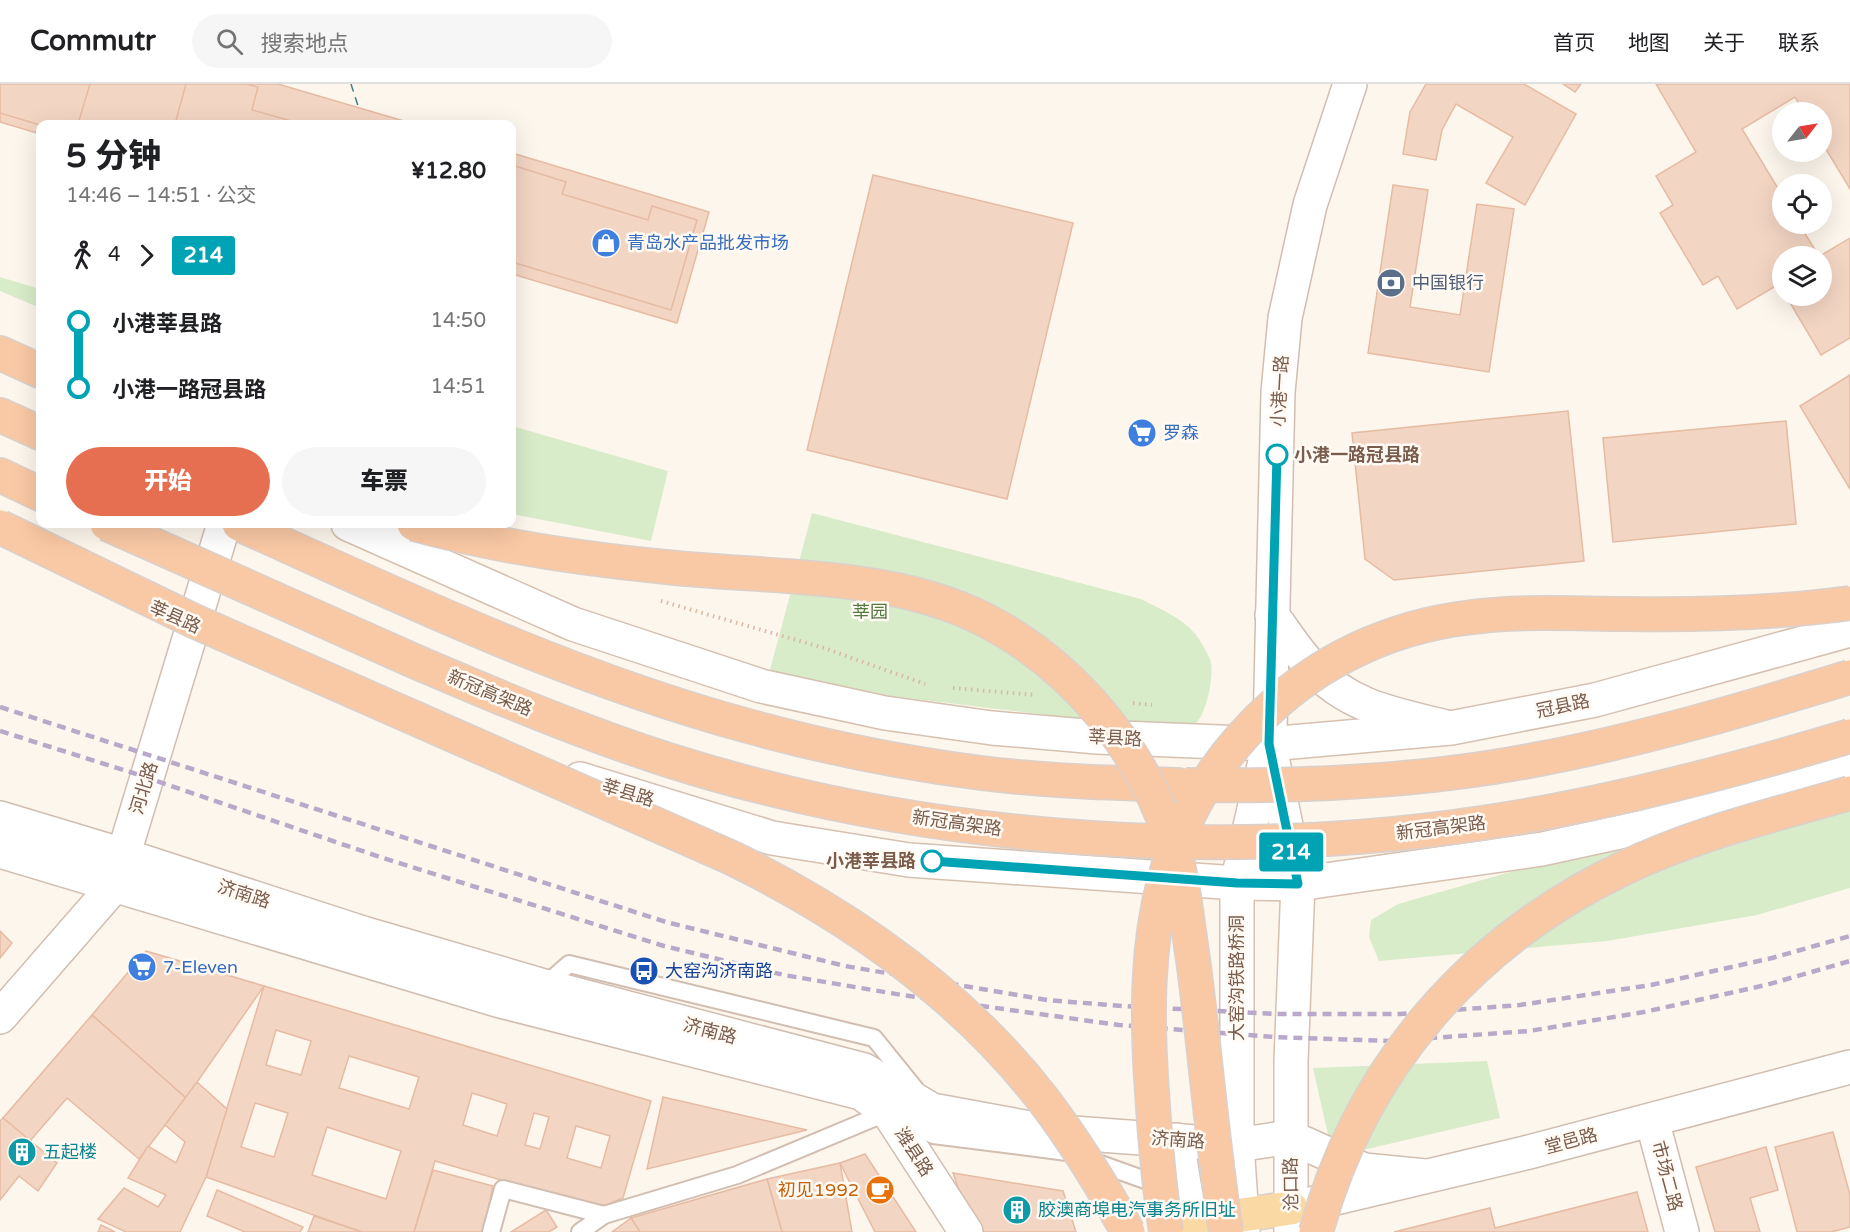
<!DOCTYPE html>
<html lang="zh">
<meta charset="utf-8">
<style>
:root{--surface:#fff;--page:#f6f6f6;--text:#202124;--muted:#757577;--line:#e0e0e0;--accent:#e76f51}
body{margin:0;font-family:"Varela Round","Noto Sans SC",sans-serif;background:var(--page);color:var(--text);height:100vh;display:flex;flex-direction:column;font-size:22px;white-space:nowrap}
*{box-sizing:border-box;margin:0}
p{font-size:20px;color:var(--muted)}
.icon{flex:none;width:33px;height:33px;fill:none;stroke:currentColor;stroke-width:2;stroke-linecap:round;stroke-linejoin:round}
.map{position:relative;flex:1;overflow:hidden}
.details{position:absolute;left:36px;top:36px;width:480px;height:408px;display:flex;flex-direction:column;background:var(--surface);border-radius:12px;box-shadow:0 6px 24px #0002}
.details>*{flex:none}
.badge{padding:0 12px;border-radius:4px;font-size:21px;line-height:39px}
.needle{width:39px;rotate:59deg}
.buttons{position:absolute;left:1772px;top:18px;display:grid;gap:12px}
.buttons a{display:grid;place-items:center;width:60px;height:60px;border-radius:50%;background:var(--surface);box-shadow:0 6px 24px #0002;font-size:30px}
.map>.badge{position:absolute;translate:-50% -50%;box-shadow:0 0 0 3px #fff}
.legs{display:flex;align-items:center;gap:9px;height:66px;padding:0 30px;font-size:20px}
.legs p{margin-inline-start:auto}
.head{display:flex;align-items:center;justify-content:space-between;height:102px;padding:0 30px}
h1{font-size:33px;font-weight:800;line-height:45px}
.primary-button{display:flex;gap:12px;margin-top:auto;padding:12px 30px}
.primary-button a{flex:1;height:69px;border-radius:36px;background:var(--accent);color:#fff;font-size:24px;font-weight:800;line-height:69px;text-align:center}
.primary-button a+a{background:var(--page);color:var(--text)}
ul{padding:0 30px;list-style:none}
li{display:flex;align-items:center;gap:21px;height:66px;font-size:22px}
li i{display:grid;place-items:center;width:9px;height:100%;margin:0 8px;background:currentColor}
li i::after{content:'';width:15px;height:15px;margin:-8px;border:4px solid;border-radius:50%;background:var(--surface)}
li p{margin-inline-start:auto}
li:first-child i{background:linear-gradient(#0000 50%,currentColor 0)}
li:last-child i{background:linear-gradient(currentColor 50%,#0000 0)}
header{display:flex;align-items:center;gap:36px;box-sizing:border-box;height:84px;padding:0 30px;background:var(--surface);border-bottom:2px solid var(--line)}
header strong{font-size:28px}
nav{display:flex;gap:33px;margin-inline-start:auto;font-size:21px}
.search{width:420px;height:54px;background:var(--page);display:flex;align-items:center;gap:15px;box-sizing:border-box;padding:0 21px;border-radius:33px;color:var(--muted);font-size:22px}
.map>svg:first-child{display:block}
</style>
<header>
<strong>Commutr</strong>
<div class="search"><svg class="icon" aria-label="search" viewBox="0 0 24 24"><circle cx="10" cy="10" r="6"/><path d="M15 15l6 6"/></svg>搜索地点</div>
<nav><a>首页</a><a>地图</a><a>关于</a><a>联系</a></nav>
</header>
<div class="map">
<svg width="1850" height="1148" viewBox="0 0 1850 1148">
<rect width="100%" height="100%" fill="#fdf6ec"/>
<g fill="#d8ecc9">
<polygon points="0,193 40,205 40,224 0,207"/>
<polygon points="512,342 668,387 651,457 512,430"/>
<path d="M812,429L1141,515C1160,525 1183,534 1196,551C1201,558 1207,568 1210,575C1215,588 1207,632 1194,641C1184,647 1174,646 1162,645L767,597Z"/>
<polygon points="1850,691 1850,804 1757,831 1607,857 1379,877 1369,853 1371,836 1398,820"/>
<polygon points="1487,977 1500,1034 1333,1073 1313,984"/>
</g>
<g fill="none" stroke-linecap="round" stroke-linejoin="round">
<polyline stroke="#437c86" stroke-width="1.5" stroke-dasharray="8 6" stroke-linecap="butt" points="351,0 359,25"/>
</g>
<g fill="#f3d5c3" stroke="#e6bba3" stroke-width="1.5" fill-rule="evenodd">
<polygon points="0,0 278,0 414,40 40,40 40,50 0,38"/>
<polygon points="0,0 90,0 78,40 40,41 0,29"/>
<polygon points="186,0 246,0 258,3 252,26 302,40 175,40"/>
<polygon points="1426,0 1524,0 1576,30 1525,121 1486,99 1513,53 1456,20 1442,46 1436,76 1403,70 1410,28"/>
<polygon points="1563,0 1581,0 1575,8"/>
<polygon points="1656,0 1850,0 1850,105 1821,57 1821,28 1804,28 1795,13 1742,45 1782,111 1782,140 1799,140 1819,172 1782,172 1782,205 1779,200 1737,225 1718,192 1703,201 1660,129 1673,121 1656,92 1696,68"/>
<polygon points="512,69 709,128 677,239 512,190"/>
<polygon points="512,81 566,98 562,110 648,136 652,122 697,136 671,226 512,178"/>
<polygon points="873,91 1073,139 1007,415 807,366"/>
<polygon points="1393,101 1428,106 1410,223 1460,231 1477,120 1514,125 1489,288 1368,269"/>
<polygon points="1850,154 1850,254 1821,271 1786,212 1821,212 1820,172"/>
<polygon points="1850,291 1850,405 1800,322"/>
<polygon points="1568,327 1584,477 1394,496 1365,475 1352,349"/>
<polygon points="1786,337 1796,440 1613,458 1603,354"/>
<polygon points="0,847 12,859 0,874"/>
<polygon points="146,867 264,902 186,1014 92,931"/>
<path d="M264,902L651,1017L623,1114L599,1124L435,1077L414,1148H362L206,1093ZM276,946L311,957L301,991L266,981ZM349,972L419,993L409,1025L339,1004ZM472,1009L507,1020L497,1052L463,1041ZM255,1019L288,1029L274,1073L241,1063ZM534,1029L549,1033L540,1065L525,1061ZM576,1042L610,1052L601,1084L567,1074ZM327,1043L401,1067L386,1115L312,1091Z"/>
<polygon points="92,931 186,1014 139,1075 67,1014 30,1057 3,1034"/>
<polygon points="197,998 227,1025 206,1093 180,1148 126,1148 98,1135 124,1104 158,1123 166,1111 128,1094 148,1062 176,1079 185,1058 165,1041"/>
<polygon points="663,1013 807,1046 647,1085"/>
<polygon points="3,1034 57,1079 38,1107 19,1092 0,1116 0,1037"/>
<polygon points="1833,1048 1850,1111 1850,1143 1831,1148 1797,1148 1775,1063"/>
<polygon points="1766,1063 1778,1106 1750,1114 1760,1148 1715,1148 1696,1083"/>
<polygon points="865,1070 916,1148 875,1148 840,1079"/>
<polygon points="840,1079 852,1148 782,1148 767,1095"/>
<polygon points="433,1086 493,1102 483,1148 414,1148"/>
<polygon points="953,1089 1063,1107 1076,1148 975,1148 972,1145"/>
<polygon points="767,1095 782,1148 640,1148 631,1134"/>
<polygon points="217,1106 303,1143 300,1148 245,1148 207,1132"/>
<polygon points="1637,1108 1648,1148 1394,1148 1490,1124 1495,1144"/>
<polygon points="546,1126 557,1143 549,1148 511,1148"/>
<polygon points="314,1132 362,1148 308,1148"/>
<polygon points="631,1134 640,1148 612,1148"/>
<polygon points="101,1141 115,1148 98,1148"/>
</g>
<g fill="none" stroke-linecap="round" stroke-linejoin="round">
<g stroke="#d1beb0" stroke-width="20">
<g id="service">
<polyline points="544,902 569,880 874,954 916,1006"/>
<polyline points="491,1148 503,1105 604,1131"/>
<polyline points="580,1148 604,1131 737,1091 888,1028 933,1051 1067,1068 1226,1125"/>
</g>
</g>
<g stroke="#d1beb0" stroke-width="36">
<g id="minor">
<path d="M1272,531C1285,548 1297,568 1312,583C1350,624 1395,630 1446,643"/>
<polyline points="1270,646 1278,308 1285,234 1310,121 1350,0"/>
<polyline points="0,933 114,802 224,440"/>
<polyline points="874,1003 888,1028 966,1148"/>
<polyline points="1652,1036 1682,1148"/>
</g>
</g>
<g stroke="#d1beb0" stroke-width="36">
<g id="tertiary">
<polyline points="0,734 123,771 363,849 544,902 864,986 932,1026 1046,1047 1237,1061 1290,1053 1364,1086 1425,1092"/>
<polyline points="0,767 497,916 861,1009 888,1028"/>
<polyline points="1177,1056 1191,1143"/>
<polyline points="1302,1122 1525,1069 1850,983"/>
</g>
</g>
<g stroke="#d6c0b0" stroke-width="36">
<g id="secondary">
<polyline points="348,440 573,540 761,602 885,629 992,644 1097,653 1269,660 1451,644 1595,616 1850,546"/>
<polyline points="1272,673 1298,800 1291,977 1291,1148"/>
<polyline points="580,695 772,754 909,776 1237,799 1298,800 1542,765 1648,742 1770,710 1850,685"/>
<polyline points="1243,1148 1237,1061 1237,799 1269,660"/>
</g>
</g>
<g stroke="#dad1cd" stroke-width="36">
<polyline id="primary" points="1170,1148 1242,1131 1291,1124"/>
</g>
<g stroke="#dad1cd" stroke-width="36">
<g id="trunk">
<polyline points="0,269 40,287"/>
<polyline points="0,331 40,349"/>
<polyline points="0,391 40,410"/>
<path d="M239,440C405,515 571,594 748,642C824,663 903,679 981,689C1046,697 1112,699 1178,701"/>
</g>
</g>
<g stroke="#d9b8a5" stroke-width="4" stroke-dasharray="1.5 4.5" stroke-linecap="butt">
<polyline points="661,517 824,564 925,600"/>
<polyline points="953,604 1036,611"/>
<polyline points="1133,619 1152,621"/>
</g>
<use href="#service" stroke="#fff" stroke-width="16"/>
<use href="#minor" stroke="#fff" stroke-width="33"/>
<use href="#tertiary" stroke="#fff" stroke-width="33"/>
<use href="#secondary" stroke="#fff" stroke-width="33"/>
<use href="#primary" stroke="#fbd9a5" stroke-width="33"/>
<use href="#trunk" stroke="#f9c8a4" stroke-width="33"/>
<g stroke="#b9a8c9" stroke-width="4.5" stroke-dasharray="9 6" stroke-linecap="butt">
<polyline points="0,623 666,838 845,882 1047,916 1122,922 1276,930 1400,930 1520,921 1651,901 1772,874 1850,852"/>
<polyline points="0,647 130,688 380,773 664,862 784,891 902,911 1119,941 1274,953 1390,957 1529,947 1644,928 1766,901 1850,877"/>
</g>
<g stroke="#dad1cd" stroke-width="36" stroke-linecap="butt">
<g id="trunk-bridge">
<path d="M107,440C209,486 311,532 414,577C498,613 581,648 668,676C933,760 1241,780 1514,734C1628,715 1740,685 1850,652"/>
<path d="M414,440C495,462 582,475 666,483C731,490 798,490 863,500C905,506 948,517 985,536C1074,582 1144,667 1173,762C1184,798 1187,838 1193,875C1205,966 1212,1057 1226,1148"/>
<path d="M0,443L194,537L732,774C852,833 963,911 1045,1018C1076,1059 1103,1103 1128,1148"/>
<path d="M1186,701C1302,703 1420,698 1534,676C1641,656 1746,625 1850,593"/>
<path d="M1166,1148C1159,1102 1155,1055 1152,1008C1141,855 1154,727 1276,619C1329,572 1395,543 1465,534C1519,526 1574,530 1628,530C1702,531 1777,529 1850,519"/>
<path d="M1316,1148C1360,985 1470,858 1622,785C1694,750 1774,731 1850,709"/>
</g>
</g>
<use href="#trunk-bridge" stroke="#f9c8a4" stroke-width="33"/>
</g>
<g fill="none" stroke-linecap="round" stroke-linejoin="round">
<g stroke="#fff" stroke-width="14">
<polyline id="line-1" points="932,777 1237,799 1298,800 1269,660 1277,371"/>
</g>
<use href="#line-1" stroke="#00a3b4" stroke-width="9"/>
</g>
<defs>
<g id="shop-disc" transform="scale(1.5)"><circle r="9.5" fill="#3f7fe0" stroke="#fffaf3"/><path d="M-5-2.5h2.3a2.7 3.5 0 0 1 5.4 0H5L5.5 6h-11ZM-1.5-2.5h3a1.5 2.3 0 0 0-3 0Z" fill="#fff"/></g>
<g id="bank-disc" transform="scale(1.5)"><circle r="9.5" fill="#5c6f8a" stroke="#fffaf3"/><path d="M-6-4H6V4H-6ZM0-2.3a2.3 2.3 0 1 0 0 4.6a2.3 2.3 0 1 0 0-4.6Z" fill="#fff"/></g>
<g id="supermarket-disc" transform="scale(1.5)"><circle r="9.5" fill="#3f7fe0" stroke="#fffaf3"/><path d="M-6-5.5h2.5l.6 2H6L4.5 2H-2.5L-4.4-4H-6ZM-1.5 3.2a1.3 1.3 0 1 0 .1 0ZM3 3.2a1.3 1.3 0 1 0 .1 0Z" fill="#fff"/></g>
<g id="bus-disc" transform="scale(1.5)"><circle r="9.5" fill="#1a4fb4" stroke="#fffaf3"/><path d="M-5-6H5V4H4V6H2V4H-2V6H-4V4H-5ZM-3.5-4V0h7V-4ZM-3.5 1.2v1.5H-2V1.2ZM2 1.2v1.5H3.5V1.2Z" fill="#fff"/></g>
<g id="building-disc" transform="scale(1.5)"><circle r="9.5" fill="#0f9aa8" stroke="#fffaf3"/><path d="M-4-6H4V6H1V3H-1V6H-4ZM-2.5-4.3h1.7v1.8h-1.7ZM.8-4.3h1.7v1.8H.8ZM-2.5-1h1.7V.8h-1.7ZM.8-1h1.7V.8H.8Z" fill="#fff"/></g>
<g id="cafe-disc" transform="scale(1.5)"><circle r="9.5" fill="#e8710a" stroke="#fffaf3"/><path d="M-5.5-4.5H6V0H3Q3 3.5 0 3.5H-2.5Q-5.5 3.5-5.5 0ZM3-3.2v2h1.7v-2ZM-6 4.5H4V6H-6Z" fill="#fff"/></g>
</defs>
<g fill-rule="evenodd">
<use href="#shop-disc" x="606" y="159"/>
<use href="#bank-disc" x="1391" y="199"/>
<use href="#supermarket-disc" x="1142" y="349"/>
<use href="#supermarket-disc" x="142" y="883"/>
<use href="#bus-disc" x="644" y="887"/>
<use href="#building-disc" x="22" y="1068"/>
<use href="#cafe-disc" x="880" y="1106"/>
<use href="#building-disc" x="1017" y="1126"/>
</g>
<g fill="#fff" stroke="#00a3b4" stroke-width="3">
<circle cx="1277" cy="371" r="10"/>
<circle cx="932" cy="777" r="10"/>
</g>
<g text-anchor="middle" stroke-width="5" stroke-linejoin="round" paint-order="stroke">
<g font-size="18" fill="#366cbe" stroke="#fffaf3" text-anchor="start">
<text x="627" y="165">青岛水产品批发市场</text>
<text x="1163" y="355">罗森</text>
<text x="163" y="889">7-Eleven</text>
</g>
<g font-size="18" fill="#4e5e75" stroke="#fffaf3" text-anchor="start">
<text x="1412" y="205">中国银行</text>
</g>
<g font-size="18" fill="#7a5c4d" stroke="#fffaf3">
<text transform="translate(1280 307) rotate(-87)" y="6">小港一路</text>
<text transform="translate(175 533) rotate(24)" y="6">莘县路</text>
<text transform="translate(490 609) rotate(23)" y="6">新冠高架路</text>
<text transform="translate(1563 622) rotate(-12)" y="6">冠县路</text>
<text transform="translate(1115 654) rotate(3)" y="6">莘县路</text>
<text transform="translate(144 704) rotate(-73)" y="6">河北路</text>
<text transform="translate(628 709) rotate(17)" y="6">莘县路</text>
<text transform="translate(957 739) rotate(8)" y="6">新冠高架路</text>
<text transform="translate(1441 744) rotate(-7)" y="6">新冠高架路</text>
<text transform="translate(244 810) rotate(18)" y="6">济南路</text>
<text transform="translate(1237 894) rotate(-90)" y="6">大窑沟铁路桥洞</text>
<text transform="translate(710 947) rotate(15)" y="6">济南路</text>
<text transform="translate(1178 1056) rotate(4)" y="6">济南路</text>
<text transform="translate(1571 1057) rotate(-15)" y="6">堂邑路</text>
<text transform="translate(914 1068) rotate(57)" y="6">潍县路</text>
<text transform="translate(1667 1092) rotate(75)" y="6">市场二路</text>
<text transform="translate(1291 1100) rotate(-91)" y="6">沧口路</text>
</g>
<g font-size="18" font-weight="bold" fill="#7a5c4d" stroke="#fffaf3" text-anchor="start">
<text x="1294" y="377">小港一路冠县路</text>
<text x="916" y="783" text-anchor="end">小港莘县路</text>
</g>
<g font-size="18" fill="#537a41" stroke="#fffaf3">
<text x="870" y="534">莘园</text>
</g>
<g font-size="18" fill="#164399" stroke="#fffaf3" text-anchor="start">
<text x="665" y="893">大窑沟济南路</text>
</g>
<g font-size="18" fill="#0d838f" stroke="#fffaf3" text-anchor="start">
<text x="43" y="1074">五起楼</text>
<text x="1038" y="1132">胶澳商埠电汽事务所旧址</text>
</g>
<g font-size="18" fill="#c56008" stroke="#fffaf3" text-anchor="end">
<text x="859" y="1112">初见1992</text>
</g>
</g>
</svg>
<div class="buttons">
<a><svg class="needle" viewBox="-14 -14 28 28"><path d="M0-13l5 13h-10z" fill="#e53935"/><path d="M0 13l5-13h-10z" fill="#757577"/></svg></a>
<a><svg class="icon" aria-label="locate" viewBox="0 0 24 24"><circle cx="12" cy="12" r="6"/><path d="M12 2v4M12 18v4M2 12h4M18 12h4"/></svg></a>
<a><svg class="icon" aria-label="layers" viewBox="0 0 24 24"><path d="M12 4l9 5-9 5-9-5zM3 14l9 5 9-5"/></svg></a>
</div>
<b class="badge" style="left:1291px;top:768px;background:#00a3b4;color:#fff">214</b>
<section class="details">
<div class="head"><div><h1>5 分钟</h1><p>14:46 – 14:51 · 公交</p></div><b>¥12.80</b></div>
<div class="legs"><svg class="icon" aria-label="walk" viewBox="0 0 24 24"><circle cx="13" cy="4" r="2"/><path d="M13 8l-2 6 4 7M11 14l-3 7M7 12l3-4h3l4 4"/></svg>4<svg class="icon" aria-label="forward" viewBox="0 0 24 24"><path d="M9 5l7 7-7 7"/></svg><b class="badge" style="background:#00a3b4;color:#fff">214</b></div>
<ul>
<li><i style="color:#00a3b4"></i><b>小港莘县路</b><p>14:50</p></li>
<li><i style="color:#00a3b4"></i><b>小港一路冠县路</b><p>14:51</p></li>
</ul>
<div class="primary-button"><a>开始</a><a>车票</a></div>
</section>
</div>
